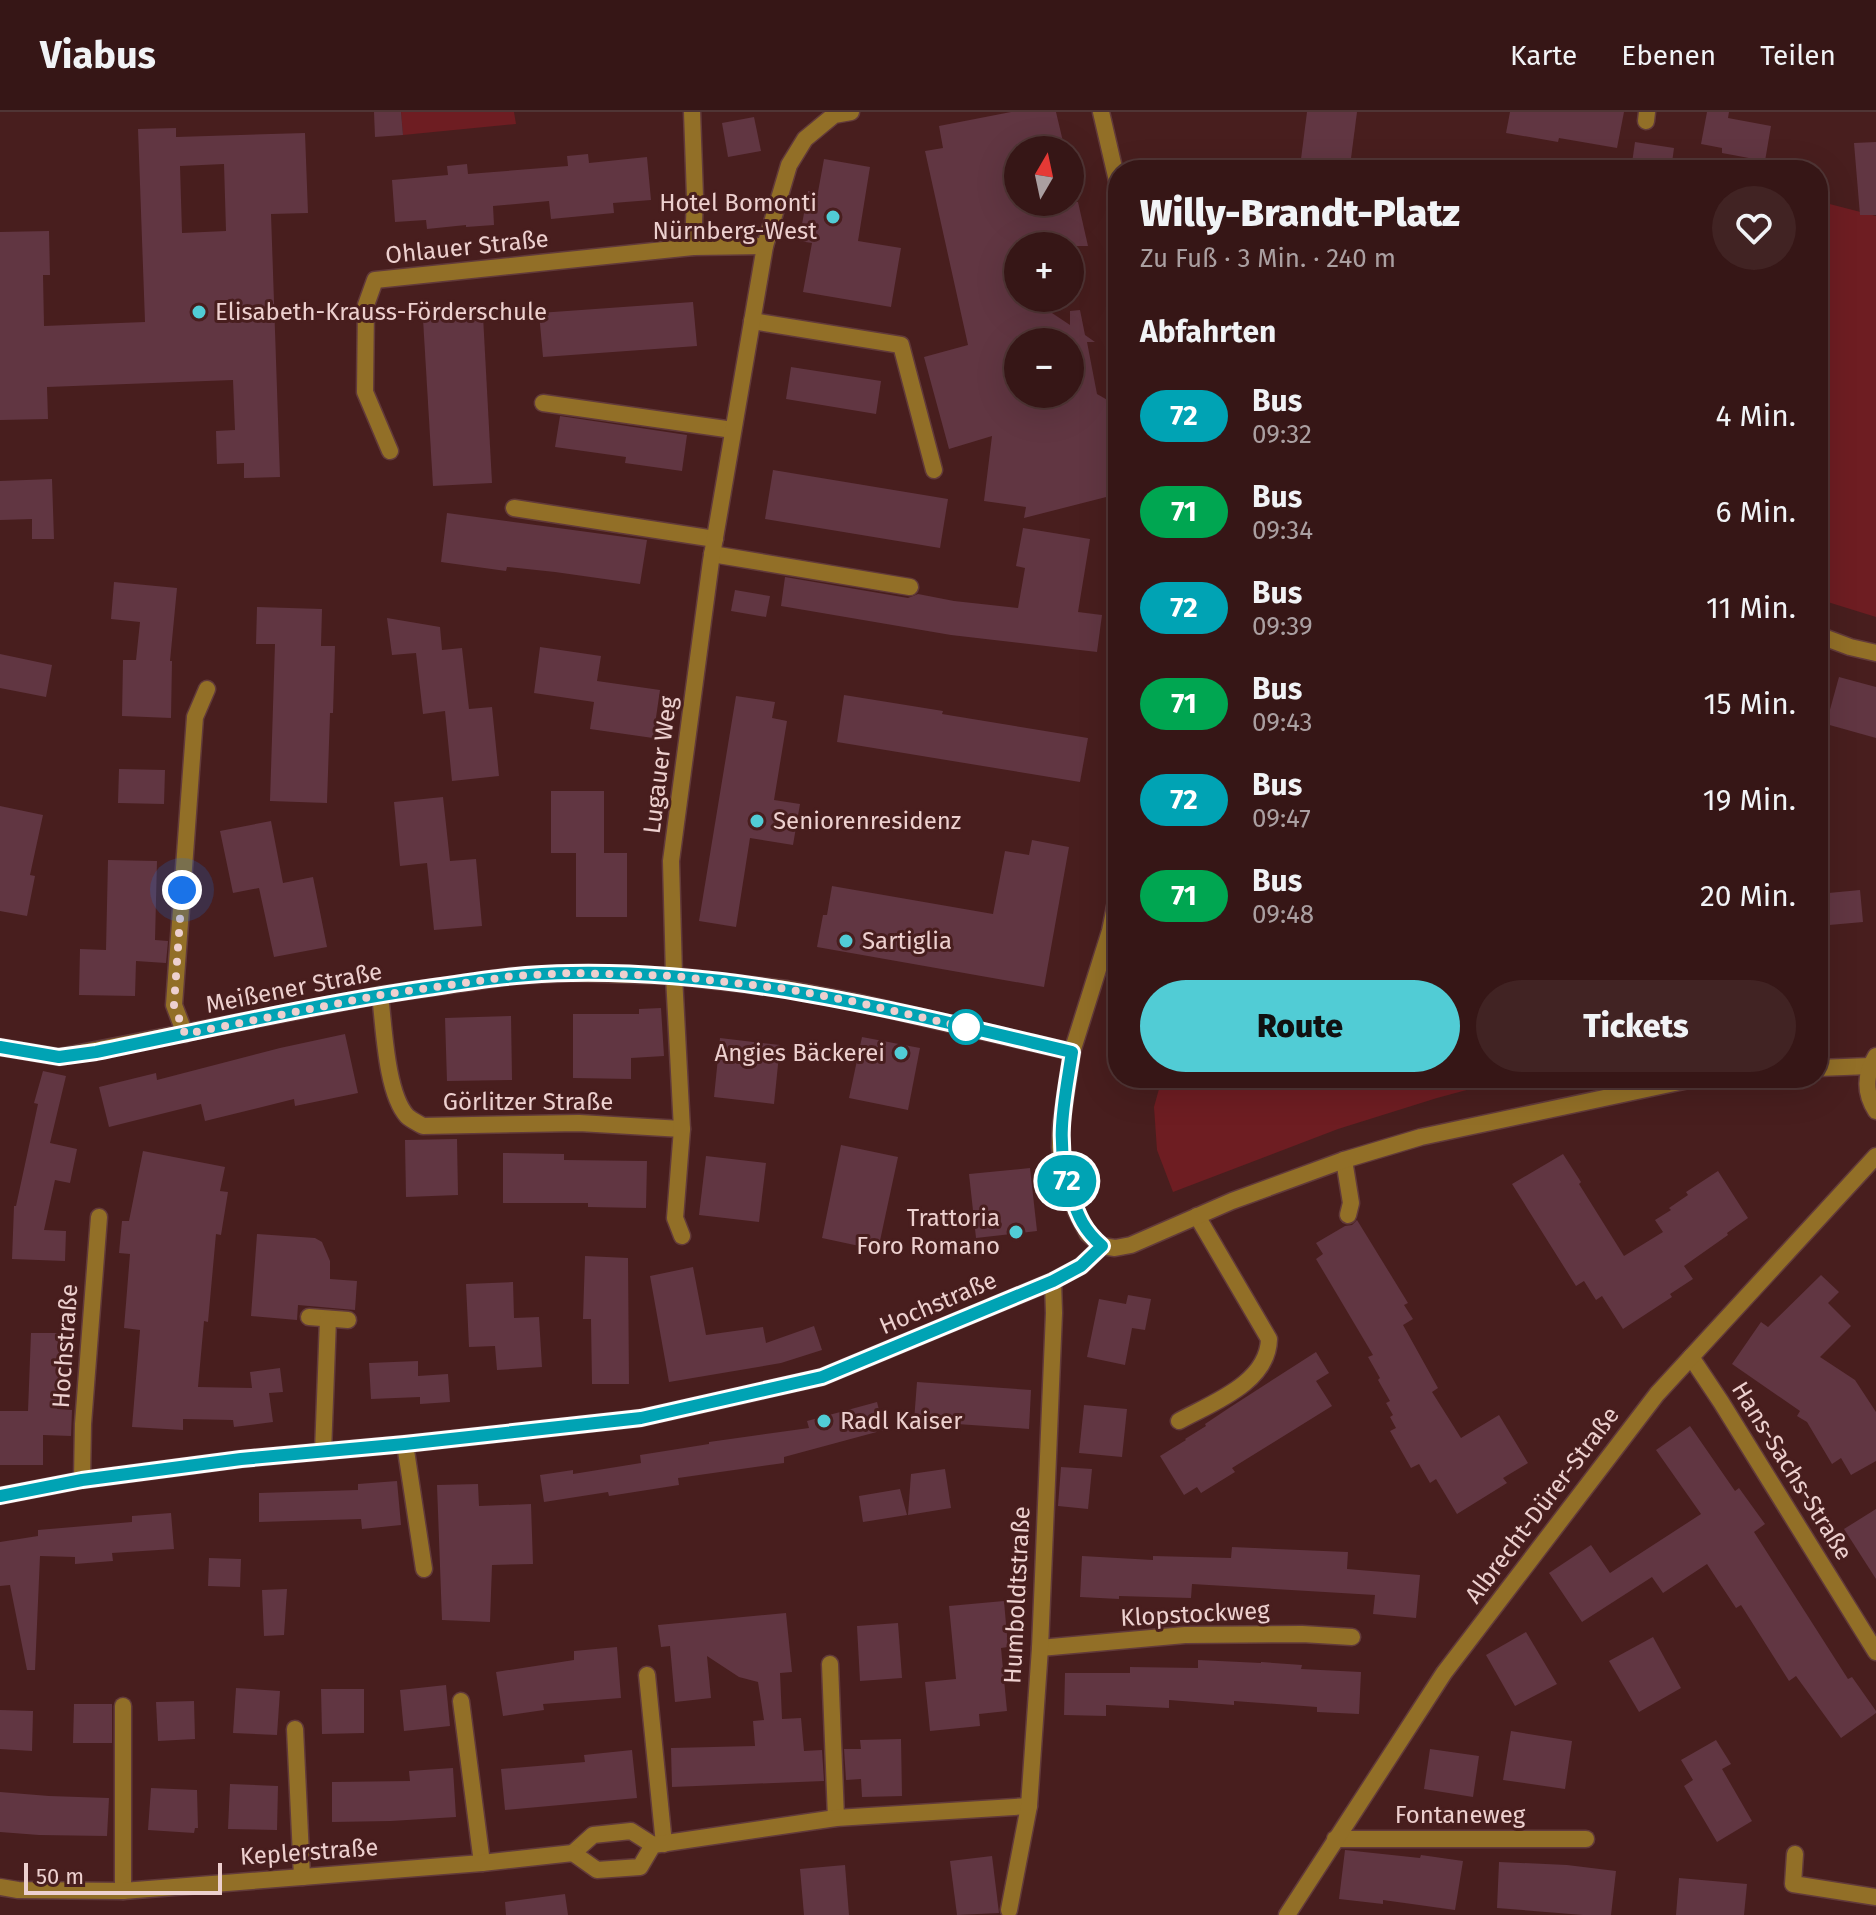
<!DOCTYPE html>
<html lang="de">
<meta charset="utf-8">
<style>
:root{--surface:#361616;--page:#412323;--text:#f1f3f6;--muted:#aa9fa1;--line:#503535;--accent:#51ccd5}
body{margin:0;font-family:"Fira Sans",sans-serif;background:var(--page);color:var(--text);height:100vh;display:flex;flex-direction:column;font-size:30px;white-space:nowrap}
*{box-sizing:border-box;margin:0}
p{font-size:26px;color:var(--muted)}
.icon{flex:none;width:44px;height:44px;fill:none;stroke:currentColor;stroke-width:2;stroke-linecap:round;stroke-linejoin:round}
.map{position:relative;flex:1;overflow:hidden}
.panel{position:absolute;left:1108px;top:48px;width:720px;height:928px;display:flex;flex-direction:column;background:var(--surface);border-radius:32px;box-shadow:0 8px 32px #0002,0 0 0 2px var(--line)}
.panel>*{flex:none}
.badge{padding:0 16px;border-radius:26px;font-size:28px;line-height:52px}
.needle{width:52px;rotate:9deg}
.tools{position:absolute;left:1004px;top:24px;display:grid;gap:16px}
.tools a{display:grid;place-items:center;width:80px;height:80px;border-radius:50%;background:var(--surface);box-shadow:0 8px 32px #0002,0 0 0 2px var(--line);font-size:40px}
.scale{position:absolute;left:24px;bottom:20px;width:198px;box-sizing:border-box;padding-left:8px;border:4px solid #edd0cf;border-top:0;font-size:22px;line-height:28px;white-space:nowrap;color:#edd0cf;-webkit-text-stroke:6px #481e1e;paint-order:stroke}
.you{position:absolute;width:40px;height:40px;margin:-20px;border:6px solid #fff;border-radius:50%;background:#1a73e8;box-shadow:0 0 0 12px #1a73e833}
.map>.badge{position:absolute;translate:-50% -50%;box-shadow:0 0 0 4px #fff}
h2{padding:0 32px;font-size:30px;line-height:72px}
.round{display:grid;place-items:center;flex:none;width:84px;height:84px;border-radius:42px;background:var(--page)}
.head{display:flex;align-items:center;justify-content:space-between;height:136px;padding:0 32px}
h1{font-size:38px;font-weight:800;line-height:60px}
.button{display:flex;gap:16px;margin-top:auto;padding:16px 32px}
.button a{flex:1;height:92px;border-radius:48px;background:var(--accent);color:#111;font-size:32px;font-weight:800;line-height:92px;text-align:center}
.button a+a{background:var(--page);color:var(--text)}
ul{padding:0;list-style:none}
li{display:flex;align-items:center;gap:24px;height:96px;padding:0 32px}
li div{flex:1}
li b{display:block;font-size:30px}
li em{font-style:normal}
li .badge{min-width:88px;font-weight:700;text-align:center}
header{display:flex;align-items:center;gap:48px;box-sizing:border-box;height:112px;padding:0 40px;background:var(--surface);border-bottom:2px solid var(--line)}
header strong{font-size:38px}
nav{display:flex;gap:44px;margin-inline-start:auto;font-size:28px}
.map>svg:first-child{display:block}
</style>
<header>
<strong>Viabus</strong>
<nav><a>Karte</a><a>Ebenen</a><a>Teilen</a></nav>
</header>
<div class="map">
<svg width="1876" height="1803" viewBox="0 0 1876 1803">
<rect width="100%" height="100%" fill="#481e1e"/>
<g fill="#6e1d22">
<polygon points="401,0 514,0 516,12 403,23"/>
<polygon points="1818,89 1876,104 1876,505 1818,487"/>
<polygon points="1162,966 1511,966 1437,986 1338,1017 1173,1080 1157,1038 1154,995"/>
</g>
<g fill="#613642" fill-rule="evenodd">
<polygon points="374,0 401,0 403,23 375,25"/>
<path d="M1011,0H1056L1065,38H1018V90H1078L1088,134H1018V186H1052L1046,197L1070,213V199L1080,198L1085,223L1095,230H1087L1097,282L1118,294V382L1024,406L1026,395L984,389L992,324L949,337L924,245L968,233L925,39L943,36L939,14ZM1018,230H1070V282H1018Z"/>
<polygon points="1307,0 1357,0 1350,54 1301,47"/>
<polygon points="1510,0 1624,0 1617,36 1559,26 1558,30 1506,21"/>
<polygon points="1707,0 1729,0 1728,6 1771,14 1765,49 1722,41 1722,36 1701,32"/>
<polygon points="754,5 761,39 728,45 722,11"/>
<path d="M176,16V25L305,21L308,101L271,102L280,365L244,366V351L217,352L216,319L235,318L233,268L47,275L48,307L0,308V120L49,119L50,163H43L44,214L145,210L138,17ZM224,52L226,119L182,121L180,54Z"/>
<polygon points="1635,30 1674,36 1671,58 1631,58"/>
<polygon points="1876,30 1876,103 1860,103 1854,31"/>
<polygon points="588,42 589,51 647,45 651,88 613,91 614,101 551,107 549,89 493,94 494,113 466,115 466,113 427,117 426,108 395,110 392,68 448,63 447,54 467,52 468,62 568,54 567,44"/>
<polygon points="824,47 870,55 858,129 901,136 891,195 803,180 812,131 799,129 808,79 818,80"/>
<polygon points="693,190 697,234 543,245 539,201"/>
<polygon points="483,204 492,371 433,374 423,207"/>
<polygon points="791,255 881,269 876,302 786,287"/>
<polygon points="560,304 687,323 682,359 625,351 626,345 555,335"/>
<polygon points="773,358 948,387 940,436 765,407"/>
<polygon points="52,367 54,427 32,427 32,407 0,408 0,369"/>
<polygon points="447,401 647,428 640,472 555,460 507,455 506,459 441,450"/>
<polygon points="1023,416 1090,427 1078,500 1102,503 1097,540 951,523 781,494 785,465 908,486 918,482 954,489 1018,496 1025,456 1016,454"/>
<polygon points="114,470 177,476 170,549 172,549 171,606 122,604 123,548 136,548 140,510 111,507"/>
<polygon points="735,478 770,484 766,505 731,499"/>
<polygon points="257,495 322,497 321,534 335,534 333,601 330,601 327,691 270,689 275,532 256,532"/>
<polygon points="387,506 440,515 442,538 462,536 469,597 492,595 499,664 452,669 445,599 423,602 416,541 392,543"/>
<polygon points="540,535 601,544 597,569 660,578 653,626 590,617 594,590 534,581"/>
<polygon points="0,542 52,553 46,585 0,576"/>
<polygon points="1839,565 1876,575 1876,626 1826,612"/>
<polygon points="844,583 943,599 942,602 1088,626 1080,670 837,630"/>
<polygon points="736,584 775,590 772,606 787,609 774,688 800,692 793,733 750,726 736,815 699,809"/>
<polygon points="119,657 165,658 164,692 118,691"/>
<polygon points="551,679 604,679 604,741 627,741 627,805 576,805 576,741 551,741"/>
<polygon points="443,685 450,749 476,747 482,814 434,818 427,751 400,754 394,690"/>
<polygon points="0,694 43,703 30,763 35,764 27,804 0,799"/>
<polygon points="271,709 283,771 313,765 327,835 274,845 259,776 233,781 220,719"/>
<polygon points="1032,728 1069,735 1044,875 817,835 823,803 827,803 832,774 993,802 1005,739 1029,743"/>
<polygon points="108,748 157,749 155,828 168,829 166,851 136,849 135,884 79,883 80,837 106,838"/>
<polygon points="1860,778 1863,810 1818,814 1818,782"/>
<polygon points="661,896 664,944 631,946 631,967 573,966 573,902 639,902 639,897"/>
<polygon points="511,904 512,968 447,969 445,906"/>
<polygon points="345,922 358,981 295,994 294,987 205,1009 201,992 109,1015 99,975 156,961 157,968 280,936"/>
<polygon points="862,925 920,936 908,998 849,986"/>
<polygon points="720,926 780,933 774,992 714,985"/>
<polygon points="43,959 66,964 50,1031 77,1037 70,1071 55,1068 44,1118 66,1119 65,1149 12,1147 14,1094 16,1094 38,992 34,991"/>
<polygon points="457,1027 458,1083 406,1085 405,1028"/>
<polygon points="841,1033 898,1045 878,1138 822,1126"/>
<polygon points="143,1039 225,1055 220,1079 228,1080 221,1123 216,1122 208,1210 204,1209 198,1275 252,1276 250,1260 280,1256 283,1280 269,1281 273,1310 234,1315 233,1308 183,1307 183,1318 132,1315 140,1218 124,1216 130,1142 119,1141 122,1109 129,1109"/>
<polygon points="503,1041 564,1042 564,1048 647,1049 646,1096 588,1095 588,1091 503,1091"/>
<polygon points="1563,1042 1581,1070 1579,1072 1624,1144 1663,1120 1655,1108 1671,1098 1669,1096 1688,1083 1686,1080 1718,1059 1748,1106 1727,1121 1728,1123 1684,1154 1693,1167 1670,1182 1672,1185 1623,1217 1602,1184 1596,1188 1584,1169 1576,1174 1512,1072"/>
<polygon points="706,1044 766,1051 759,1110 699,1103"/>
<polygon points="1030,1056 1037,1119 976,1126 969,1062"/>
<polygon points="1357,1108 1408,1191 1404,1193 1413,1207 1403,1213 1438,1276 1432,1280 1461,1326 1499,1303 1528,1351 1503,1366 1507,1371 1457,1402 1436,1367 1430,1371 1419,1352 1411,1356 1390,1319 1396,1316 1390,1305 1393,1303 1386,1291 1390,1289 1378,1268 1380,1266 1368,1245 1373,1243 1316,1147 1323,1142 1316,1131 1345,1114 1352,1113"/>
<polygon points="257,1122 315,1126 322,1130 330,1149 330,1167 357,1169 355,1198 298,1193 297,1208 251,1204"/>
<polygon points="585,1144 628,1146 629,1272 592,1272 591,1207 583,1207"/>
<polygon points="693,1155 706,1223 763,1215 766,1231 814,1214 822,1238 781,1251 669,1270 650,1164"/>
<polygon points="1821,1163 1839,1180 1828,1191 1851,1214 1820,1245 1855,1268 1876,1300 1876,1349 1851,1363 1841,1346 1832,1352 1807,1310 1797,1304 1800,1299 1732,1252 1761,1210 1768,1215"/>
<polygon points="513,1170 514,1206 539,1205 542,1255 497,1258 495,1234 469,1235 466,1172"/>
<polygon points="1128,1183 1151,1187 1145,1218 1132,1216 1125,1253 1087,1245 1099,1187 1126,1192"/>
<polygon points="31,1221 61,1221 57,1297 72,1298 71,1324 43,1323 43,1353 0,1353 0,1299 28,1299"/>
<polygon points="1316,1240 1329,1261 1316,1269 1332,1294 1232,1356 1235,1360 1201,1381 1197,1375 1184,1383 1160,1344 1186,1328 1185,1327 1206,1314 1205,1312 1229,1296"/>
<polygon points="418,1249 418,1264 448,1262 450,1290 420,1292 420,1285 371,1287 369,1251"/>
<polygon points="917,1270 1031,1278 1029,1317 914,1309"/>
<polygon points="877,1290 884,1318 784,1345 784,1351 678,1366 679,1373 609,1384 608,1380 544,1390 540,1363 573,1358 573,1362 641,1351 640,1343 709,1332 709,1330 809,1316 807,1309"/>
<polygon points="1084,1293 1127,1297 1122,1345 1079,1341"/>
<polygon points="1690,1314 1735,1379 1739,1376 1765,1412 1754,1420 1848,1567 1852,1565 1876,1599 1876,1601 1841,1626 1796,1564 1789,1569 1741,1493 1736,1496 1707,1452 1663,1481 1652,1465 1582,1510 1549,1461 1591,1433 1610,1461 1701,1402 1656,1338"/>
<polygon points="1061,1355 1092,1357 1088,1397 1058,1394"/>
<polygon points="945,1357 951,1396 908,1403 911,1362"/>
<polygon points="397,1369 401,1413 362,1417 361,1407 259,1410 259,1381 358,1378 358,1372"/>
<polygon points="478,1372 479,1394 531,1392 533,1452 492,1453 490,1510 442,1508 437,1373"/>
<polygon points="900,1377 907,1403 863,1410 859,1384"/>
<polygon points="1876,1397 1876,1467 1844,1417"/>
<polygon points="171,1401 174,1437 112,1441 113,1449 75,1452 75,1445 40,1444 35,1558 27,1558 10,1473 0,1474 0,1430 38,1424 38,1418 132,1410 132,1404"/>
<polygon points="1232,1435 1348,1440 1347,1457 1420,1463 1416,1506 1373,1502 1375,1483 1192,1472 1191,1486 1119,1484 1119,1487 1080,1485 1082,1444 1153,1448 1153,1444 1231,1446"/>
<polygon points="209,1446 241,1447 240,1475 208,1474"/>
<polygon points="287,1477 284,1523 264,1524 262,1478"/>
<polygon points="1004,1489 1008,1535 1001,1536 1007,1599 979,1602 980,1614 930,1619 925,1570 956,1567 949,1494"/>
<polygon points="786,1501 792,1560 780,1561 782,1607 801,1606 804,1639 822,1638 824,1669 672,1675 671,1636 755,1634 753,1609 764,1608 758,1570 739,1565 707,1544 711,1586 675,1590 670,1534 661,1535 658,1513"/>
<polygon points="898,1511 902,1566 860,1569 857,1514"/>
<polygon points="1526,1520 1557,1572 1515,1594 1486,1543"/>
<polygon points="1653,1525 1681,1576 1639,1600 1609,1549"/>
<polygon points="617,1535 621,1586 543,1592 544,1598 503,1604 496,1560 574,1548 574,1539"/>
<polygon points="1198,1548 1261,1551 1261,1550 1302,1553 1301,1557 1361,1560 1359,1602 1317,1600 1317,1595 1234,1589 1234,1593 1169,1588 1169,1596 1106,1593 1106,1604 1064,1603 1065,1561 1130,1561 1130,1555 1198,1556"/>
<polygon points="446,1573 450,1614 404,1619 400,1578"/>
<polygon points="236,1576 280,1579 277,1623 233,1621"/>
<polygon points="321,1577 364,1577 364,1621 322,1622"/>
<polygon points="194,1589 195,1627 158,1629 156,1590"/>
<polygon points="74,1592 112,1592 112,1631 73,1631"/>
<polygon points="0,1598 33,1599 32,1639 0,1637"/>
<polygon points="1511,1619 1572,1629 1565,1677 1503,1668"/>
<polygon points="901,1627 902,1684 862,1685 861,1667 846,1668 844,1637 861,1637 860,1628"/>
<polygon points="1716,1628 1731,1652 1722,1657 1752,1709 1717,1730 1684,1674 1693,1668 1681,1648"/>
<polygon points="1430,1637 1479,1644 1473,1685 1424,1677"/>
<polygon points="632,1638 637,1686 505,1698 501,1657 585,1650 584,1643"/>
<polygon points="453,1656 456,1705 391,1709 332,1710 332,1670 410,1669 409,1659"/>
<polygon points="230,1672 278,1674 277,1718 228,1717"/>
<polygon points="151,1676 197,1678 198,1716 195,1716 194,1721 148,1718"/>
<polygon points="0,1680 49,1684 109,1686 107,1724 39,1723 0,1720"/>
<polygon points="1345,1738 1420,1746 1421,1743 1463,1749 1455,1798 1383,1788 1383,1792 1339,1787"/>
<polygon points="992,1744 999,1801 957,1803 950,1749"/>
<polygon points="1499,1750 1567,1753 1616,1759 1611,1803 1583,1803 1497,1796"/>
<polygon points="845,1753 849,1803 804,1803 800,1757"/>
<polygon points="1679,1766 1747,1772 1744,1803 1676,1803"/>
<polygon points="565,1782 568,1803 506,1803 505,1790"/>
</g>
<g fill="none" stroke-linecap="round" stroke-linejoin="round">
<g stroke="#623a3a" stroke-width="19">
<g id="service">
<polyline points="1646,9 1647,0"/>
<polyline points="752,209 901,233 934,358"/>
<polyline points="543,291 733,318"/>
<polyline points="514,396 715,427"/>
<polyline points="712,442 910,475"/>
<polyline points="1344,1048 1351,1091 1348,1103"/>
<polyline points="309,1205 348,1208"/>
<path d="M1179,1309C1212,1291 1268,1271 1269,1227L1197,1104"/>
<polyline points="405,1332 424,1457"/>
<polyline points="323,1340 328,1207"/>
<polyline points="830,1552 836,1706"/>
<polyline points="647,1563 664,1732"/>
<polyline points="461,1589 482,1751"/>
<polyline points="295,1617 302,1765"/>
<polyline points="1795,1742 1793,1772 1876,1785"/>
<polyline points="123,1779 123,1594"/>
</g>
</g>
<g stroke="#623a3a" stroke-width="19">
<g id="minor">
<polyline points="692,0 695,85 693,135"/>
<polyline points="1101,0 1118,73"/>
<polyline points="390,339 365,280 366,193 375,168 693,135 765,134"/>
<polyline points="1818,523 1850,535 1876,541"/>
<path d="M380,883C384,914 386,981 407,1004C411,1008 418,1011 423,1014L579,1011L682,1017"/>
<polyline points="185,922 174,893 195,605 207,577"/>
<polyline points="0,935 59,945 380,883 513,864 573,861 674,864 787,877 856,890 1072,940"/>
<polyline points="1818,956 1870,954"/>
<polyline points="682,1124 675,1106 682,1017 674,864 671,749 711,449 765,134 789,53 805,27 834,3 851,0"/>
<polyline points="1102,1134 1115,1136 1131,1133 1232,1089 1344,1048 1421,1025 1698,966"/>
<polyline points="1102,1134 1088,1122 1076,1099 1065,1063 1060,1035 1061,1013 1072,940 1110,819 1118,780"/>
<polyline points="1691,1245 1721,1290 1876,1540"/>
<polyline points="82,1368 83,1312 99,1105"/>
<polyline points="0,1384 82,1368 241,1347 405,1332 641,1306 822,1265 1053,1169 1081,1154 1102,1134"/>
<polyline points="1040,1536 1185,1523 1302,1522 1352,1525"/>
<polyline points="1335,1727 1586,1727"/>
<polyline points="573,1741 593,1723 631,1719 653,1733"/>
<polyline points="0,1775 18,1778 123,1779 482,1751 573,1741 597,1758 640,1755 653,1733 836,1706 1029,1694"/>
<polyline points="1009,1798 1029,1694 1040,1536 1054,1201 1053,1169"/>
</g>
</g>
<g stroke="#623a3a" stroke-width="19">
<g id="tertiary">
<path d="M1876,944C1865,962 1864,981 1876,999"/>
<polyline points="1287,1803 1444,1561 1657,1282 1876,1044"/>
</g>
</g>
<use href="#service" stroke="#926f27" stroke-width="16"/>
<use href="#minor" stroke="#926f27" stroke-width="16"/>
<use href="#tertiary" stroke="#926f27" stroke-width="16"/>
</g>
<g fill="none" stroke-linecap="round" stroke-linejoin="round">
<g stroke="#fff" stroke-width="18">
<path id="line" d="M0,935L59,945L96,940C209,917 321,891 434,875C480,868 526,861 572,861C742,858 907,901 1072,940C1064,993 1054,1029 1071,1082C1078,1105 1084,1118 1102,1134L1081,1154L1053,1169L822,1265L641,1306L405,1332L241,1347L82,1368L0,1384"/>
</g>
<use href="#line" stroke="#00a3b4" stroke-width="12"/>
<polyline stroke="#edd0cf" stroke-width="8" stroke-dasharray="0 14.4" points="182,778 174,893 185,922 380,883 513,864 573,861 674,864 787,877 856,890 968,916 966,915"/>
</g>
<g fill="#51ccd5" stroke="#481e1e" stroke-width="3">
<circle cx="833" cy="105" r="8"/>
<circle cx="199" cy="200" r="8"/>
<circle cx="757" cy="709" r="8"/>
<circle cx="846" cy="829" r="8"/>
<circle cx="901" cy="941" r="8"/>
<circle cx="1016" cy="1120" r="8"/>
<circle cx="824" cy="1309" r="8"/>
</g>
<circle fill="#fff" stroke="#00a3b4" stroke-width="4" cx="966" cy="915" r="16"/>
<g text-anchor="middle" stroke-width="6" stroke-linejoin="round" paint-order="stroke">
<g font-size="24" fill="#edd0cf" stroke="#481e1e" text-anchor="start">
<text x="817" y="99" text-anchor="end">Hotel Bomonti<tspan x="817" dy="28">Nürnberg-West</tspan></text>
<text x="215" y="208">Elisabeth-Krauss-Förderschule</text>
<text x="773" y="717">Seniorenresidenz</text>
<text x="862" y="837">Sartiglia</text>
<text x="885" y="949" text-anchor="end">Angies Bäckerei</text>
<text x="1000" y="1114" text-anchor="end">Trattoria<tspan x="1000" dy="28">Foro Romano</tspan></text>
<text x="840" y="1317">Radl Kaiser</text>
</g>
<g font-size="24" fill="#edd0cf" stroke="#481e1e">
<text transform="translate(467 135) rotate(-6)" y="8">Ohlauer Straße</text>
<text transform="translate(660 653) rotate(-83)" y="8">Lugauer Weg</text>
<text transform="translate(294 876) rotate(-11)" y="8">Meißener Straße</text>
<text x="528" y="998">Görlitzer Straße</text>
<text transform="translate(938 1191) rotate(-23)" y="8">Hochstraße</text>
<text transform="translate(65 1234) rotate(-86)" y="8">Hochstraße</text>
<text transform="translate(1792 1359) rotate(58)" y="8">Hans-Sachs-Straße</text>
<text transform="translate(1542 1393) rotate(-53)" y="8">Albrecht-Dürer-Straße</text>
<text transform="translate(1017 1483) rotate(-87)" y="8">Humboldtstraße</text>
<text transform="translate(1195 1502) rotate(-3)" y="8">Klopstockweg</text>
<text x="1460" y="1711">Fontaneweg</text>
<text transform="translate(309 1740) rotate(-4)" y="8">Keplerstraße</text>
</g>
</g>
</svg>
<div class="tools">
<a><svg class="needle" viewBox="-14 -14 28 28"><path d="M0-13l5 13h-10z" fill="#e53935"/><path d="M0 13l5-13h-10z" fill="#aa9fa1"/></svg></a>
<a>+</a>
<a>−</a>
</div>
<div class="scale">50 m</div>
<div class="you" style="left:182px;top:778px"></div>
<b class="badge" style="left:1067px;top:1069px;background:#00a3b4;color:#fff">72</b>
<section class="panel">
<div class="head"><div><h1>Willy-Brandt-Platz</h1><p>Zu Fuß · 3 Min. · 240 m</p></div><a class="round"><svg class="icon" aria-label="heart" viewBox="0 0 24 24"><path d="M12 20l-8-8c-3-5 5-10 8-4 3-6 11-1 8 4z"/></svg></a></div>
<h2>Abfahrten</h2>
<ul>
<li><span class="badge" style="background:#00a3b4;color:#fff">72</span><div><b>Bus</b><p>09:32</p></div><em>4 Min.</em></li>
<li><span class="badge" style="background:#00a651;color:#fff">71</span><div><b>Bus</b><p>09:34</p></div><em>6 Min.</em></li>
<li><span class="badge" style="background:#00a3b4;color:#fff">72</span><div><b>Bus</b><p>09:39</p></div><em>11 Min.</em></li>
<li><span class="badge" style="background:#00a651;color:#fff">71</span><div><b>Bus</b><p>09:43</p></div><em>15 Min.</em></li>
<li><span class="badge" style="background:#00a3b4;color:#fff">72</span><div><b>Bus</b><p>09:47</p></div><em>19 Min.</em></li>
<li><span class="badge" style="background:#00a651;color:#fff">71</span><div><b>Bus</b><p>09:48</p></div><em>20 Min.</em></li>
</ul>
<div class="button"><a>Route</a><a>Tickets</a></div>
</section>
</div>
